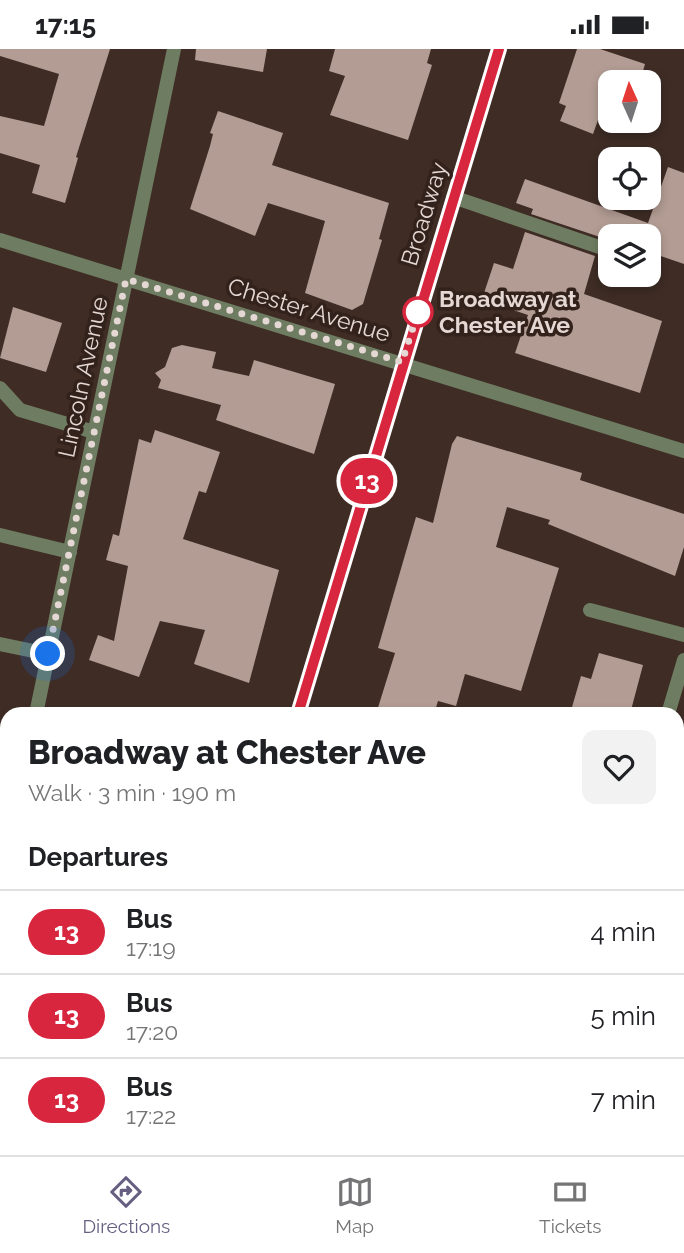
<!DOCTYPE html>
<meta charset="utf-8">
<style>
:root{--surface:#fff;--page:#f2f2f2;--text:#202124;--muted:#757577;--line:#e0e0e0;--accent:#665f82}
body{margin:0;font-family:Raleway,sans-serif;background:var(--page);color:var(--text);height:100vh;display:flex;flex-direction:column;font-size:26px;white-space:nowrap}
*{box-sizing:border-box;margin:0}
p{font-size:23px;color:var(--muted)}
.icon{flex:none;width:38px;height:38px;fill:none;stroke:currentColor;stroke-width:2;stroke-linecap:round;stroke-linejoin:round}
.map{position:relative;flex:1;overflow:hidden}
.sheet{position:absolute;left:0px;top:658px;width:684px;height:448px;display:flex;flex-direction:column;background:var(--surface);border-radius:21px 21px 0 0;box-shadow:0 4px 10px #0003}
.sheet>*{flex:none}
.badge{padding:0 14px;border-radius:23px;font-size:24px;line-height:46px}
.needle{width:46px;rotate:357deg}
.tools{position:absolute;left:598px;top:21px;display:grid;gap:14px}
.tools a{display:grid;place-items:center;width:63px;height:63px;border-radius:14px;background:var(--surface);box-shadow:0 4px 10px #0003;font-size:35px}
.you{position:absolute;width:35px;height:35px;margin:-18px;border:5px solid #fff;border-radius:50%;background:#1a73e8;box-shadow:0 0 0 10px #1a73e833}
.map>.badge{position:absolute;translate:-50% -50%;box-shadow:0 0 0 4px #fff}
h2{padding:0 28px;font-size:26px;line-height:63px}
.round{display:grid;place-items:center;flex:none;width:74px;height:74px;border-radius:14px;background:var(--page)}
.head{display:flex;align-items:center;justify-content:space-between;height:119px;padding:0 28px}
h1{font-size:33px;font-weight:800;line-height:52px}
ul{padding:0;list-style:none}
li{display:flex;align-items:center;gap:21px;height:84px;padding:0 28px;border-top:2px solid var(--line)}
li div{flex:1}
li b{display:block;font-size:26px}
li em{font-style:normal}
li .badge{min-width:77px;font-weight:700;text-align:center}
.status{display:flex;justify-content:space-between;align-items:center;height:49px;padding:0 35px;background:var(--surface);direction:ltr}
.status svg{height:19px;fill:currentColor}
.tabs{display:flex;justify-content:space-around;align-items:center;height:98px;border-top:2px solid var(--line);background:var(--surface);font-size:19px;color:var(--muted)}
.tabs a{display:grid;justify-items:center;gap:4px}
.tabs .selected{color:var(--accent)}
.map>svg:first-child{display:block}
</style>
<div class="status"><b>17:15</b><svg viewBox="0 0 49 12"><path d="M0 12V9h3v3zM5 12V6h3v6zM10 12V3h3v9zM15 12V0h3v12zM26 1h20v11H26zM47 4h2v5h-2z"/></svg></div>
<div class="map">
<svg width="684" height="1106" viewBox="0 0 684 1106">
<rect width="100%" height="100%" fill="#3e2c25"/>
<g fill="#b29c93">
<polygon points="0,0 110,0 76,108 78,109 65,154 32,144 40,116 0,104 0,67 44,77 59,25 0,7"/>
<polygon points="196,0 267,0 263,23 195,11"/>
<polygon points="335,0 431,0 427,14 432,16 408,91 330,66 345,27 329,22"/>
<polygon points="577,0 600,0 645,15 640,33 611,33 611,72 619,72 617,78 598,71 593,85 560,72 566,57 559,54"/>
<polygon points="218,62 283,84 272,116 389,154 379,190 382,191 363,255 352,261 305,244 325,172 268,154 255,187 190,160 210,97 213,85 210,84"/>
<polygon points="668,118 684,124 684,215 649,203 649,187 611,188 601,184 600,188 531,165 533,160 516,154 525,130 648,174"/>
<polygon points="525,183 595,207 584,245 662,272 640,344 515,304 528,266 486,252 484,244 494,214 513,220"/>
<polygon points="13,258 62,274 46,323 0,309"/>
<polygon points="182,296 216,303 212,319 249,327 254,311 335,335 314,405 216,371 221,356 158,339 161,331 155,324 165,318 172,299"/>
<polygon points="155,381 220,403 206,444 199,442 183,490 279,521 249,634 194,615 205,581 160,572 139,628 89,611 98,586 114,592 128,517 106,511 113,485 119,487 139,390 151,394"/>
<polygon points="457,387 582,424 580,431 684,465 684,498 675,527 548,475 550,471 507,458 496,498 559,519 521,642 465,625 456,657 438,652 434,665 376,665 395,604 378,599 416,468 433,474 452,395"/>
<polygon points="599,604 643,616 630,665 570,665 581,627 591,630"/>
</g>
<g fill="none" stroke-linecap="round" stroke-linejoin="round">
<g stroke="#6e7d61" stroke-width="14">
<polyline points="453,148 611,202"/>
<polyline points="649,215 653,216"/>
<polyline points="0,339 20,361 94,383"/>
<polyline points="0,486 70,503"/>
<polyline points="590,561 684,586"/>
<polyline points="0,595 48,605"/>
<polyline points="307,1099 328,1105 330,1099"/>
</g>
<g stroke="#6e7d61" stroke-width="14">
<polyline points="36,665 174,0"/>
<polyline points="668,665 684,611"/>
<polyline points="0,835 7,802"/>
<polyline points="538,1106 540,1099"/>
</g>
<polyline stroke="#6e7d61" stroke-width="14" points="0,191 684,402"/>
<g stroke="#90a87b" stroke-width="14">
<polyline points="298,665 499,0"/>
<polyline points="167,1106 169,1099"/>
</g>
</g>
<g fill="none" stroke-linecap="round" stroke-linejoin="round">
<g stroke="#fff" stroke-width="16">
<polyline id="line" points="298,665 499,0"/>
</g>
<use href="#line" stroke="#d7263d" stroke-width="10"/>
<polyline stroke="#e5d8d4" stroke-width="7" stroke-dasharray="0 12.6" points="48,605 126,230 402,313 418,263"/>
</g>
<circle fill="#fff" stroke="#d7263d" stroke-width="3.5" cx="418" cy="263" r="14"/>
<g text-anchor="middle" stroke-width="7" stroke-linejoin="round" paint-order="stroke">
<g font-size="23" fill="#e5d8d4" stroke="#33221b">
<text transform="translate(424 165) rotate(-73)" y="8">Broadway</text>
<text transform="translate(309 261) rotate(17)" y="8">Chester Avenue</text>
<text transform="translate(83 328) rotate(-78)" y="8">Lincoln Avenue</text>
</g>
<g font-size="23" font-weight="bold" fill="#e5d8d4" stroke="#33221b" text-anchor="start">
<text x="439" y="258">Broadway at<tspan x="439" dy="26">Chester Ave</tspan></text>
</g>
</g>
</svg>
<div class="tools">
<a><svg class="needle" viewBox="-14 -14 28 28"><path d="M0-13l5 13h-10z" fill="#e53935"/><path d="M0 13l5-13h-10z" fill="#757577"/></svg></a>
<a><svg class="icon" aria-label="locate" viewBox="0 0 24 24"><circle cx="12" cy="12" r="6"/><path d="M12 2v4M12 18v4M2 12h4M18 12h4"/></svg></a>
<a><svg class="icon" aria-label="layers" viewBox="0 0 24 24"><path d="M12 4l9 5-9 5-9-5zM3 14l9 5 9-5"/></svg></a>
</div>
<div class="you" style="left:48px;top:605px"></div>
<b class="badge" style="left:367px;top:432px;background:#d7263d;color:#fff">13</b>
<section class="sheet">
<div class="head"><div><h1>Broadway at Chester Ave</h1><p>Walk · 3 min · 190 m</p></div><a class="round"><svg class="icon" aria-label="heart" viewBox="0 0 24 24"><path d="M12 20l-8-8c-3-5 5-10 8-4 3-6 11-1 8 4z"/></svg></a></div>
<h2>Departures</h2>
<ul>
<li><span class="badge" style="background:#d7263d;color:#fff">13</span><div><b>Bus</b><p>17:19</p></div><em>4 min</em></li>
<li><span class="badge" style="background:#d7263d;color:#fff">13</span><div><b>Bus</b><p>17:20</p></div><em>5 min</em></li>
<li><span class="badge" style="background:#d7263d;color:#fff">13</span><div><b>Bus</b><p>17:22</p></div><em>7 min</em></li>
</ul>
</section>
</div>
<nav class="tabs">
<a class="selected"><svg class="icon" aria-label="directions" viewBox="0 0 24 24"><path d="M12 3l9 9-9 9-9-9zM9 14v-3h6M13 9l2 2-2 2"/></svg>Directions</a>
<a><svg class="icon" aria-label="map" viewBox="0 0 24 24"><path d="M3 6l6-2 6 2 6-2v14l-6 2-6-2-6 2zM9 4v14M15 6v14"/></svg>Map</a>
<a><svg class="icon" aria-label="tickets" viewBox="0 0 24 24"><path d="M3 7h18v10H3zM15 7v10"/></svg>Tickets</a>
</nav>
